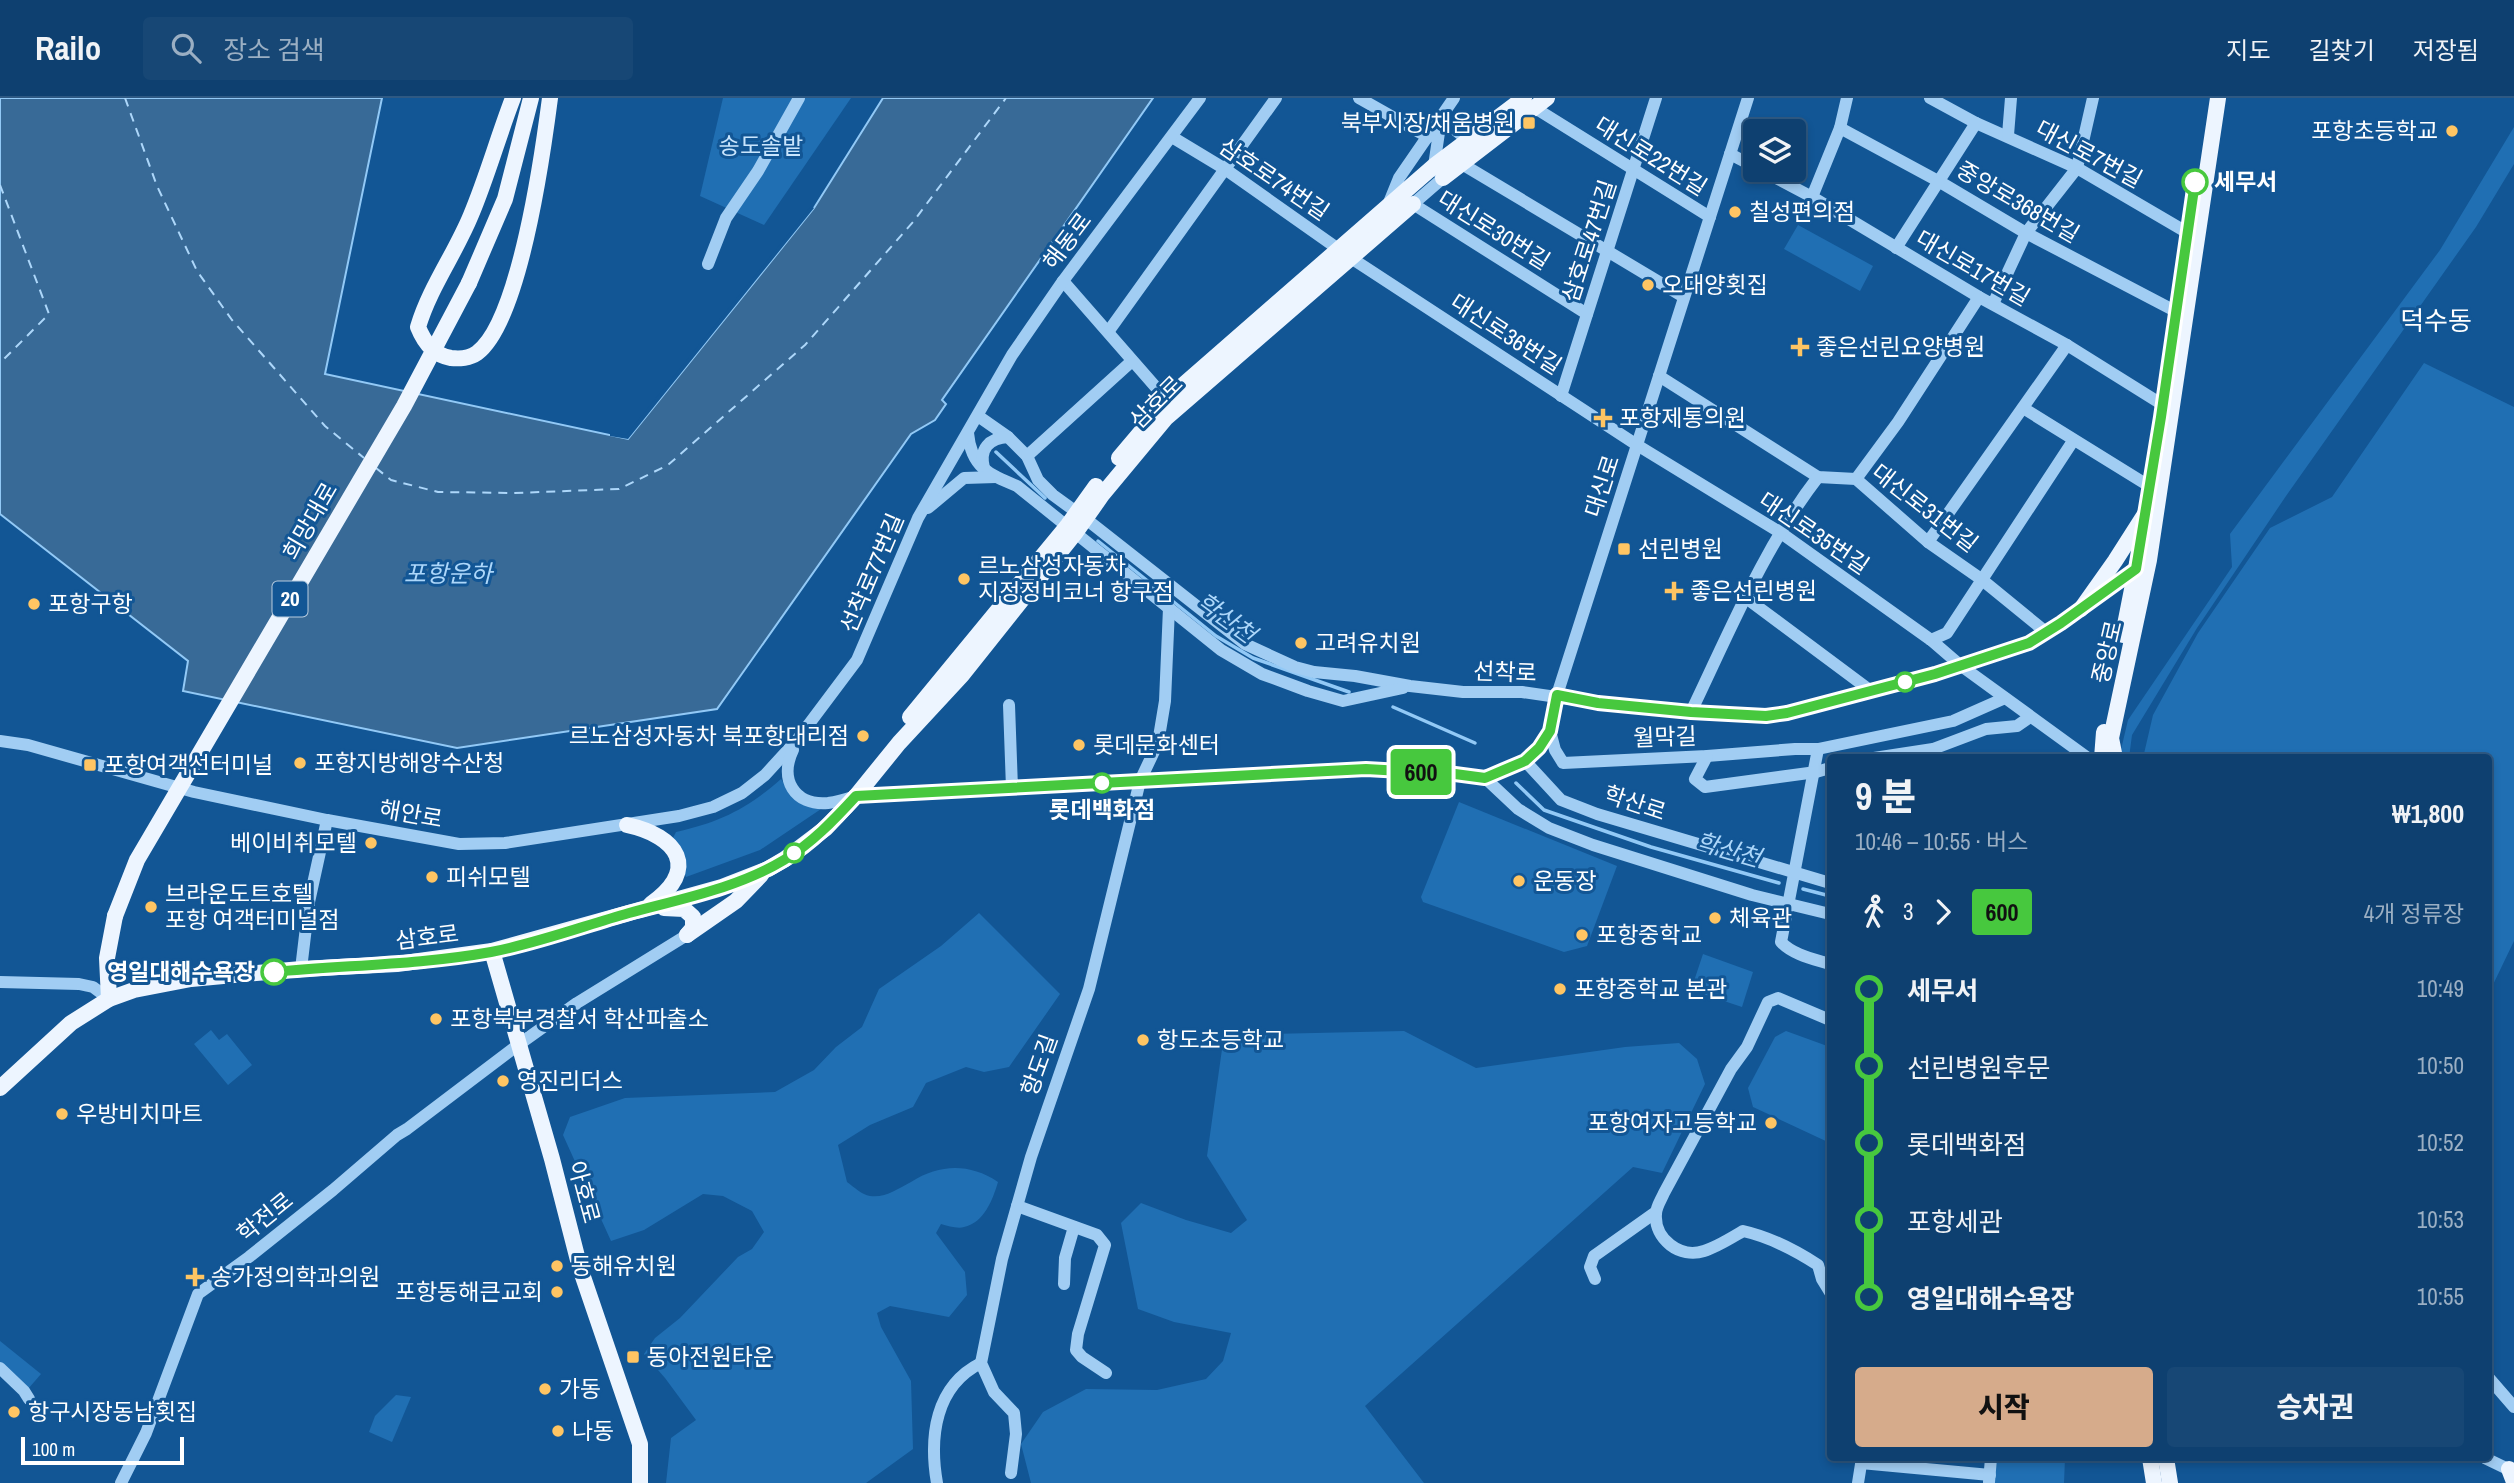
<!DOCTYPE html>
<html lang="ko">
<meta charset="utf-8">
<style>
:root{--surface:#0e4070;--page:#174775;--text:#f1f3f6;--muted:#9bafc3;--line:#2e5983;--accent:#d6ab8b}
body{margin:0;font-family:"Archivo Narrow","Noto Sans KR",sans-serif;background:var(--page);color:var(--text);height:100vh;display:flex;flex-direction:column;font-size:26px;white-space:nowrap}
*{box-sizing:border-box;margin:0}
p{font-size:23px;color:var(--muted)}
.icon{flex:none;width:38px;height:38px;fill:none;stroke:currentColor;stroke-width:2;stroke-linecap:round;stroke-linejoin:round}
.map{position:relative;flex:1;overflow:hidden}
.sheet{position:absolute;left:1827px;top:656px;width:665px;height:707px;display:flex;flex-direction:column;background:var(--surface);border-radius:7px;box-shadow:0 4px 10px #0003,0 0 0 2px var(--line)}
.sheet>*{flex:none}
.badge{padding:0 14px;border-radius:5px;font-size:24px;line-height:46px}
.fabs{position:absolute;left:1743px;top:21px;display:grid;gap:14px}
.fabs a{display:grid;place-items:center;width:63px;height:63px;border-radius:7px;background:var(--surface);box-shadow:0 4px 10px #0003,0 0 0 2px var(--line);font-size:35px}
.scale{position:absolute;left:21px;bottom:18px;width:163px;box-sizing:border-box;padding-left:7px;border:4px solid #fff;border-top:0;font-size:19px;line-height:24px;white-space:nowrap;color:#fff;-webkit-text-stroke:5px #125695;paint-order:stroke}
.map>.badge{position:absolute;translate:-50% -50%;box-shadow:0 0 0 4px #fff}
.legs{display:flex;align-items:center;gap:10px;height:77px;padding:0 28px;font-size:23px}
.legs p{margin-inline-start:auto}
.summary{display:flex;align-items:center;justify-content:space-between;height:119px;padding:0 28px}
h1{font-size:38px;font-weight:800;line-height:52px}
.action{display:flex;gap:14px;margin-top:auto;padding:14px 28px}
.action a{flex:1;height:80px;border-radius:7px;background:var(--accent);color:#111;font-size:28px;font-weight:800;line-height:80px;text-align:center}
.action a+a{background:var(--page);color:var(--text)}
ul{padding:0 28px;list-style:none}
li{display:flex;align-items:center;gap:24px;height:77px;font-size:26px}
li i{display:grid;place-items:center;width:10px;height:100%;margin:0 9px;background:currentColor}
li i::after{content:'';width:18px;height:18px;margin:-9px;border:5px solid;border-radius:50%;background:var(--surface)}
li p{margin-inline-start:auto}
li:first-child i{background:linear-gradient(#0000 50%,currentColor 0)}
li:last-child i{background:linear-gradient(currentColor 50%,#0000 0)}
header{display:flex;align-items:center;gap:42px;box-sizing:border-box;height:98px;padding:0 35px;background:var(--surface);border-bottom:2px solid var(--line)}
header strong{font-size:33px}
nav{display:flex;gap:38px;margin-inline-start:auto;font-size:24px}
.search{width:490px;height:63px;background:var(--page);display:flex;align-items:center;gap:18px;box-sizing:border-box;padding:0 24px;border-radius:7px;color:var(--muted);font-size:26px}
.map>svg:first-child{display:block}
</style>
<header>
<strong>Railo</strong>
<div class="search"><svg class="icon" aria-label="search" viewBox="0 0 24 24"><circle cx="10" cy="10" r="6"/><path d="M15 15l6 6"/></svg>장소 검색</div>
<nav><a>지도</a><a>길찾기</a><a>저장됨</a></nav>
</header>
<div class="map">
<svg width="2514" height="1385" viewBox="0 0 2514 1385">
<rect width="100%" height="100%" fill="#125695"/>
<g fill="#206fb3">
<polygon points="723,0 851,0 764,127 700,98"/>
<polygon points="2514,29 2514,66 2476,129 2286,398 2197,530 2132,637 2129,660 2119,660 2128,622 2232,469 2230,436 2440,152"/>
<polygon points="1798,127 1873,168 1860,193 1784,151"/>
<polygon points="2424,265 2514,309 2514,843 2489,895 2488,660 2143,660 2153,617 2198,535 2270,430 2332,399"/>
<path d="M781,681L795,702L821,711L760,752L686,779L672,742L676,734C720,724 747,711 781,681Z"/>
<polygon points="1459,704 1617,768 1587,848 1564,854 1423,804 1421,799"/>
<path d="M979,815L1060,896L1009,969L984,974L966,969L926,985L913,1009L870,1027L838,1047L847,1084C854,1089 862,1097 870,1098C886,1100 897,1091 911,1084C940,1066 969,1065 998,1084C993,1101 984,1125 964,1129C958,1131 948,1128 941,1126L936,1135L965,1174L967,1197L949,1219L890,1208L877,1215L881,1229L911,1283L913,1351L866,1385H666L671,1340L696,1322L665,1280L644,1256L655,1240L680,1220L738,1159L752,1151L764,1134L752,1113L723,1098L703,1096L644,1132L611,1143L563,1037L570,1019L625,1000L775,994L814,972L836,949L862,929L879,891L941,848Z"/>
<polygon points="1703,856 1753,874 1742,909 1691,892"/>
<polygon points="211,932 219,942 227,936 252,967 228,987 194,946"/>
<polygon points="1404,933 1476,970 1625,949 1679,945 1697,961 1705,986 1662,1075 1633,1069 1365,1308 1424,1385 1031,1385 1021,1346 1043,1314 1086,1291 1157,1292 1206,1281 1223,1263 1231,1235 1174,1224 1138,1211 1121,1125 1141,1105 1186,1122 1231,1135 1247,1122 1207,1058 1224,937"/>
<polygon points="1786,933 1830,949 1830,1045 1753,1009 1748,990 1775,939"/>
<polygon points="0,1243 41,1276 28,1291 0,1268"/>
<polygon points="396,1297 411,1299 392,1344 369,1334 375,1318"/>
<polygon points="1991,1360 2065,1360 2064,1385 1989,1385"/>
</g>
<polygon fill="#386a97" stroke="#92c9f6" stroke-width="2" points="0,0 382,0 325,276 628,341 814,110 883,0 1153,0 942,302 946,306 935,322 911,336 717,611 457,650 183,593 188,563 0,416"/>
<polygon fill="#125695" points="811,108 814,110 628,341 610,338 610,335 626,337"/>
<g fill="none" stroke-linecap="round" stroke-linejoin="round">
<g stroke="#92c9f6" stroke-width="3.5">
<polyline points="996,354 1045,400"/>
<polyline points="1098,443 1216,538 1253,560 1349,594"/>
<polyline points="1393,609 1475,645"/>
<polyline points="1516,685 1544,712 1651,749 1779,785"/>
<polyline points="1803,791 1830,798"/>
</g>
<g stroke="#add7fa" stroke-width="2" stroke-dasharray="9 7" stroke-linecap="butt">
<polyline points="125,0 157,88 197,173 232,222 325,328 364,360"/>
<polyline points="0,87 49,216 0,265"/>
<polyline points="376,370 391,382 438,394 514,395 619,391 668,367 805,247 913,124 1006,0"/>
</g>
<g stroke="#a1cdf3" stroke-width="12">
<polyline points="1359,0 1428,39"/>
<polyline points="1930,0 1976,25 2077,70 2188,135"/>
<polyline points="1535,10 1710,119"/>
<polyline points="1441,21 1434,68 1443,80 1413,106 1587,216"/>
<polyline points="1441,21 1468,42"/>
<polyline points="1840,30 1940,84 2026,135 2177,214"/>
<polyline points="2008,37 2011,0"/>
<polyline points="1172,39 1225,71 1351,160 1637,347 1781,435 1931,542 1960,567 2088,660"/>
<polyline points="1730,56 1755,69"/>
<polyline points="1462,66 1684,199"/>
<polyline points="1761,72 1812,99 1979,199 2067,247 2163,307"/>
<polyline points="1812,99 1840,30 1847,0"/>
<polyline points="1388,107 1399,80 1454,0"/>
<polyline points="1896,150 1976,25"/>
<polyline points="708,166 726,120 758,73 799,0"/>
<polyline points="1063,183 1167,302"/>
<polyline points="1993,206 2026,135 2077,70 2093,0"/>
<polyline points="1108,234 1276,0"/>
<polyline points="1659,278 1818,379 1856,381 1928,444 1981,481 2047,535"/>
<polyline points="1561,298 1656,0"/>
<polyline points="2023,310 2149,388"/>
<polyline points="978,318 1008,339 1027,358 1038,382 1053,397 1086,421 1245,546 1295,569 1314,574 1355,578 1410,588 1463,594 1522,594 1598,605 1691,614 1766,618 1821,606 1935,576 2029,545 2061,525 2139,469"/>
<path d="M968,335C971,369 988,376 1017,388L1221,552L1262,576L1308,593L1343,603L1403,590"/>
<polyline points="1027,358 1132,263"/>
<path d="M984,370C979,351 989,340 1008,339"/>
<polyline points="1856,381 1898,324 1979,199"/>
<polyline points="928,410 964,380 996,379"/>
<polyline points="1928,444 2067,247"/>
<polyline points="1746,500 1871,593"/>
<polyline points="1931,542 1947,535 2073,343"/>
<polyline points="1009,607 1012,690"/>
<path d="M1691,614C1729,535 1764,449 1818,379"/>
<polyline points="1550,633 1555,652 1563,665 1707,658 1795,651 1818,651 1953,623 2005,600"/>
<polyline points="0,643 28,647 194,694 327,722 459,746 505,745 679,718 713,709 742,695 765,677 797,642 857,562 918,420 1012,257 1063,183 1200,0"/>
<path d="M1818,651L1781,844C1793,857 1814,861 1830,866"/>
<path d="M793,652C779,681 794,708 828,705C837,704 847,701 856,698L1366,671L1455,676L1485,680L1525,663L1539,650L1550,633L1557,597L1748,0"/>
<polyline points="1707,658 1695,681 1705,689 1816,674 1830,670"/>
<polyline points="1874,660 1933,651 1986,631 2017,628 2030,619"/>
<polyline points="1525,663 1561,702 1597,716 1830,785"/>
<polyline points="1485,680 1518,711 1549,730 1593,747 1752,797 1830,816"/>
<polyline points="301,871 309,804 327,722"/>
<polyline points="0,884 79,886 93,889 109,901"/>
<path d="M1830,922L1778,900L1768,904L1747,949L1731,971L1664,1095C1661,1102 1656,1109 1656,1116C1654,1141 1680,1161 1704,1153C1717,1149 1731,1140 1743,1133C1770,1139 1795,1152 1818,1167L1822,1181L1830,1194"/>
<polyline points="1017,1108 1097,1137 1105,1147 1078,1236 1076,1252 1082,1259 1106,1275"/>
<polyline points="1595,1181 1590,1169 1594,1158 1656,1114"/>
<polyline points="1064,1186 1065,1160 1074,1129"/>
<polyline points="0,1270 24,1293 29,1301"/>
<polyline points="2488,1279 2514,1309"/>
<polyline points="2485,1360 2514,1374"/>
<polyline points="1861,1365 1990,1377"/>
<polyline points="1011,1375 1016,1336 1014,1315 994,1294 981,1265 1002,1161 1031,1059 1089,891 1140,683 1158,645 1165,603 1169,510"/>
<polyline points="1989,1384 1991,1360"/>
<polyline points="121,1385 146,1335 198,1196 249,1159 333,1092 397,1037 407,1031 518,947 577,905 687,837"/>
<path d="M937,1385C929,1339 935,1288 981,1265"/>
<polyline points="1858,1385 1862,1360"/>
</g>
<g stroke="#edf5ff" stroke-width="16">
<path d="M513,0C498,39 487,79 471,117C455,156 430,189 418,229C424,244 433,257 451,260C459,261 470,260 477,255C520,223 543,54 550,0"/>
<polyline points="1443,80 1547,0"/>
<polyline points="469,185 505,101 531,0"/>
<polyline points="1119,360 1174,295 1434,68 1524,0"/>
<polyline points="2081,511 2115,463 2145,416"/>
<polyline points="2123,537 2137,466"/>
<polyline points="910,619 1068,427 1096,388"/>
<polyline points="2102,660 2104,634"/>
<polyline points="2115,660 2111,640 2149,462 2218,0"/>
<path d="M627,727C678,738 700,771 651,806"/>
<polyline points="664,810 684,811 693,819 693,830 687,837"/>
<polyline points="687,837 736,803 761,777"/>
<polyline points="492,853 552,1061 580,1170 640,1346 640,1385"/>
<polyline points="109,901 107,860 115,818"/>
<polyline points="0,990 71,925 109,901 134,892 191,881 301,871 397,866 492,853 722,789 768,771 785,761 826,730 856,698 899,645 962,577 1076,434 1102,397 1166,320 1413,106"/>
<polyline points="2150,1360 2154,1385"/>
<polyline points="2166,1360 2170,1385"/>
<polyline points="2509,1371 2514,1384"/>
</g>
<polyline stroke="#edf5ff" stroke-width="16" points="115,818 137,762 404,308 469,185"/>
</g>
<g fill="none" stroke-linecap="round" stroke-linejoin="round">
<g stroke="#fff" stroke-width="16">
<path id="line-1" d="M274,874C346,867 419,867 491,854C538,845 583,828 629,815C681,801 738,790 784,762C812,745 834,722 856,698L1366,671L1455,676L1485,680L1525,663L1539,650L1550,633L1557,597L1598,605L1691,614L1766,618L1787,615L1935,576L2029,545L2061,525L2136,471L2161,319L2195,84"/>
</g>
<use href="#line-1" stroke="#47c83e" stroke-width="10"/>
</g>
<g fill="#ffc563" stroke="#125695" stroke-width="2.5">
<rect x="1522" y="18" width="14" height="14" rx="3.5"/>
<circle cx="2452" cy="33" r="7"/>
<circle cx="1735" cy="114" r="7"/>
<circle cx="1648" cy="187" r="7"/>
<path d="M1796.5 238.5h7v7h7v7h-7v7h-7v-7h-7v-7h7z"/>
<path d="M1599.5 309.5h7v7h7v7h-7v7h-7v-7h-7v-7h7z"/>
<rect x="1617" y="444" width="14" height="14" rx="3.5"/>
<circle cx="964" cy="481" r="7"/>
<path d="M1670.5 482.5h7v7h7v7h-7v7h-7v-7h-7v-7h7z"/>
<circle cx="34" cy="506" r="7"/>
<circle cx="1301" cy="545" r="7"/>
<circle cx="863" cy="638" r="7"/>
<circle cx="1079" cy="647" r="7"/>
<circle cx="300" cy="665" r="7"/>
<rect x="83" y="660" width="14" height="14" rx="3.5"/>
<circle cx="371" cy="745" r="7"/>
<circle cx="432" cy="779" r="7"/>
<circle cx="1519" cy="783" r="7"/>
<circle cx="151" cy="809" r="7"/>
<circle cx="1715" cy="820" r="7"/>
<circle cx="1582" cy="837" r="7"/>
<circle cx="1560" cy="891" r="7"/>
<circle cx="436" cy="921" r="7"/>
<circle cx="1143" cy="942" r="7"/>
<circle cx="503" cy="983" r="7"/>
<circle cx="62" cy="1016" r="7"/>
<circle cx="1771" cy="1025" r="7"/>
<circle cx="557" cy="1168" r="7"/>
<path d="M191.5 1168.5h7v7h7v7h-7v7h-7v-7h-7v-7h7z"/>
<circle cx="557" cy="1194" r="7"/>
<rect x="626" y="1252" width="14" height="14" rx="3.5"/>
<circle cx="545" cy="1291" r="7"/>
<circle cx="14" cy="1314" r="7"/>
<circle cx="558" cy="1333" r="7"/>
</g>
<g fill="#fff" stroke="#47c83e" stroke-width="3.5">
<circle cx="2195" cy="84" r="12"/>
<circle cx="1905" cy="584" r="9"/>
<circle cx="1102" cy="685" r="9"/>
<circle cx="794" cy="755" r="9"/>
<circle cx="274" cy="874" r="12"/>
</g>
<g text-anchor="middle" stroke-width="6" stroke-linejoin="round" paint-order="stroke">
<rect fill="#125695" stroke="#b8ccdf" stroke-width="2" x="272.5" y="483.5" width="35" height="35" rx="5"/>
<g font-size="21" font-weight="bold" fill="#fff">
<text x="290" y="508">20</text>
</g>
<g font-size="23" fill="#fff" stroke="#125695" text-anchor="start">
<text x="1515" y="33" text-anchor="end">북부시장/채움병원</text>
<text x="2438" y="41" text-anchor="end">포항초등학교</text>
<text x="1749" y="122">칠성편의점</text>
<text x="1662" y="195">오대양횟집</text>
<text x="1816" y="257">좋은선린요양병원</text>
<text x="1619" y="328">포항제통의원</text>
<text x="1638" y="459">선린병원</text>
<text x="978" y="476">르노삼성자동차<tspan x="978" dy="26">지정정비코너 항구점</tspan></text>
<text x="1690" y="501">좋은선린병원</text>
<text x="48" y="514">포항구항</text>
<text x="1315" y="553">고려유치원</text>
<text x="849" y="646" text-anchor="end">르노삼성자동차 북포항대리점</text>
<text x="1093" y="655">롯데문화센터</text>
<text x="314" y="673">포항지방해양수산청</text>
<text x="104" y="675">포항여객선터미널</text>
<text x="357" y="753" text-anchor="end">베이비취모텔</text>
<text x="446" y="787">피쉬모텔</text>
<text x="1533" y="791">운동장</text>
<text x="165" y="804">브라운도트호텔<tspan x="165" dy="26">포항 여객터미널점</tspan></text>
<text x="1729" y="828">체육관</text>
<text x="1596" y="845">포항중학교</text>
<text x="1574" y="899">포항중학교 본관</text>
<text x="450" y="929">포항북부경찰서 학산파출소</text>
<text x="1157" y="950">항도초등학교</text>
<text x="517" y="991">영진리더스</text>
<text x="76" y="1024">우방비치마트</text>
<text x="1757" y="1033" text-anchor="end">포항여자고등학교</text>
<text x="571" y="1176">동해유치원</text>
<text x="211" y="1187">송가정의학과의원</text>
<text x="543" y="1202" text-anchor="end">포항동해큰교회</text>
<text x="647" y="1267">동아전원타운</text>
<text x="559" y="1299">가동</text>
<text x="28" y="1322">항구시장동남횟집</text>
<text x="572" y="1341">나동</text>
</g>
<g font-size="23" fill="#c9e5fd" stroke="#125695">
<text x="761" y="56">송도솔밭</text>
</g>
<g font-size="23" fill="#fff" stroke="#125695">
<text transform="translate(2089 56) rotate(28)" y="8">대신로7번길</text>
<text transform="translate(1651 58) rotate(32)" y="8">대신로22번길</text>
<text transform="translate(1274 81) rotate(34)" y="8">삼호로74번길</text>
<text transform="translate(2018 104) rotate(30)" y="8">중앙로368번길</text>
<text transform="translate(1494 132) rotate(32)" y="8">대신로30번길</text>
<text transform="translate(1067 143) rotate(-53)" y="8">해동로</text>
<text transform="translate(1589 143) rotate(-72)" y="8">삼호로47번길</text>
<text transform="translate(1973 170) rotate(30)" y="8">대신로17번길</text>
<text transform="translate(1506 236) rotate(33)" y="8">대신로36번길</text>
<text transform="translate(1156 304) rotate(-45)" y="8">삼호로</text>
<text transform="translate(1602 388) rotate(-72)" y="8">대신로</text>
<text transform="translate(1925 410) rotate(38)" y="8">대신로31번길</text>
<text transform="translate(310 423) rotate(-60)" y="8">희망대로</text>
<text transform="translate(1814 435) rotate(34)" y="8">대신로35번길</text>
<text transform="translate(872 475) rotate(-67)" y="8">선착로77번길</text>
<text transform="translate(2107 554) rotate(-77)" y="8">중앙로</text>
<text transform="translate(1505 574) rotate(2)" y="8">선착로</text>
<text transform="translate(1665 639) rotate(-2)" y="8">월막길</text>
<text transform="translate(1635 705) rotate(18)" y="8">학산로</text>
<text transform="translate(411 716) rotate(10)" y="8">해안로</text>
<text transform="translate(427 839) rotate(-7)" y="8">삼호로</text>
<text transform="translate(1039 967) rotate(-70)" y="8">항도길</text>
<text transform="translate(584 1094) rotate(75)" y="8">아호로</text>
<text transform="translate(265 1119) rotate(-39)" y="8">학전로</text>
</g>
<g font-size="23" font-weight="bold" fill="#fff" stroke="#125695" text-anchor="start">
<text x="2214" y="92">세무서</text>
<text x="1102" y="720" text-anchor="middle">롯데백화점</text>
<text x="255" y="882" text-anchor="end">영일대해수욕장</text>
</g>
<g font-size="24" font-style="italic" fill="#add7fa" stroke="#125695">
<text x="448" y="484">포항운하</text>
<text transform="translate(1226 520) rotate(36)" y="8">학산천</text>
<text transform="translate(1728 752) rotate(16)" y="8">학산천</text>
</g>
<g font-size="26" fill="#fff" stroke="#125695">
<text x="2436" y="232">덕수동</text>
</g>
</g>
</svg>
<div class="fabs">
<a><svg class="icon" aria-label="layers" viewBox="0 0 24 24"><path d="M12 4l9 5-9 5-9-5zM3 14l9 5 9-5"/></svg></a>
</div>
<div class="scale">100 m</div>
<b class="badge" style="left:1421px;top:674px;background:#47c83e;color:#111">600</b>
<section class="sheet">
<div class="summary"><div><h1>9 분</h1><p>10:46 – 10:55 · 버스</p></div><b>₩1,800</b></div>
<div class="legs"><svg class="icon" aria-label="walk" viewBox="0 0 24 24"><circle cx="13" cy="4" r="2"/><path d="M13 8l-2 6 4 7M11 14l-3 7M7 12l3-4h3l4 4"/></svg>3<svg class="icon" aria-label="forward" viewBox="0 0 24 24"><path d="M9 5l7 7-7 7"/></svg><b class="badge" style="background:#47c83e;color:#111">600</b><p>4개 정류장</p></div>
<ul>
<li><i style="color:#47c83e"></i><b>세무서</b><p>10:49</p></li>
<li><i style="color:#47c83e"></i><span>선린병원후문</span><p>10:50</p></li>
<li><i style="color:#47c83e"></i><span>롯데백화점</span><p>10:52</p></li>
<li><i style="color:#47c83e"></i><span>포항세관</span><p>10:53</p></li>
<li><i style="color:#47c83e"></i><b>영일대해수욕장</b><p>10:55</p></li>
</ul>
<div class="action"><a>시작</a><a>승차권</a></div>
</section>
</div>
